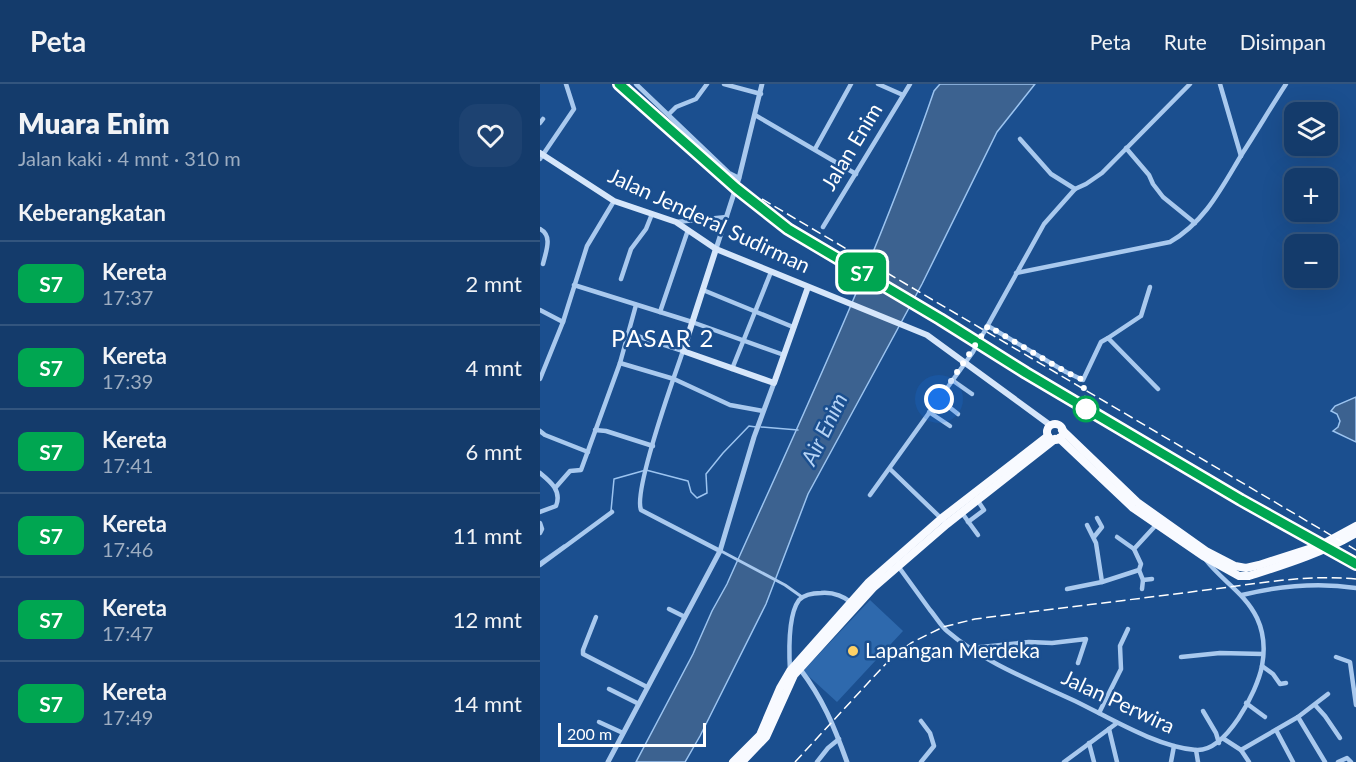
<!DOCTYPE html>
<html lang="id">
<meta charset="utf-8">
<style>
:root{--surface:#143b6b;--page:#1d4271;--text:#f1f3f6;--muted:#9dadc1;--line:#33557e}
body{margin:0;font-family:Lato,sans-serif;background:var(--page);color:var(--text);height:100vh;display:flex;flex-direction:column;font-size:22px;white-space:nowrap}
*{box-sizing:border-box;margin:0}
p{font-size:20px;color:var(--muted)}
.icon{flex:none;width:33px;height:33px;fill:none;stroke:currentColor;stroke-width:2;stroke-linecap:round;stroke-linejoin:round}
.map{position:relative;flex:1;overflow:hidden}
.drawer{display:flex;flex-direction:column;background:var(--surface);width:540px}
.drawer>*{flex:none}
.badge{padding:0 12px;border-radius:9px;font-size:21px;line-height:39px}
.fabs{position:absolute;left:744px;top:18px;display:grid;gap:12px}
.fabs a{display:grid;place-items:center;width:54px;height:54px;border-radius:12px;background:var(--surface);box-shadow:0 6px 24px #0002,0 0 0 2px var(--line);font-size:30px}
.scale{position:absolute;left:18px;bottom:15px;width:148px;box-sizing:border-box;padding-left:6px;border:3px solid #fff;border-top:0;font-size:16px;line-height:21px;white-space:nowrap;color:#fff;-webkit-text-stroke:4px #1b4f8f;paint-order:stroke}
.you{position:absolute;width:30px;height:30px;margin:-15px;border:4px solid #fff;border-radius:50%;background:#1a73e8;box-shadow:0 0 0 9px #1a73e833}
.map>.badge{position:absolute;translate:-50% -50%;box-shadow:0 0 0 3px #fff}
h2{padding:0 18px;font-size:22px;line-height:54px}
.round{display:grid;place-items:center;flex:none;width:63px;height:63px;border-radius:18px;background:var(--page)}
.overview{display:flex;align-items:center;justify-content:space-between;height:102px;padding:0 18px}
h1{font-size:28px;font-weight:800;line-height:45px}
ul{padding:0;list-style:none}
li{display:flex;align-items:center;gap:18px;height:84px;padding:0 18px;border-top:2px solid var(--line)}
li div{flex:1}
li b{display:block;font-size:22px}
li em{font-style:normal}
li .badge{min-width:66px;font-weight:700;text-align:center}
header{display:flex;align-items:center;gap:36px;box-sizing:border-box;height:84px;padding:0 30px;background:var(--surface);border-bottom:2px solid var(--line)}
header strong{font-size:28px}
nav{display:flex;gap:33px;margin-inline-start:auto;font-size:21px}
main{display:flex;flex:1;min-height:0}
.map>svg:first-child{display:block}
</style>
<header>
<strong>Peta</strong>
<nav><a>Peta</a><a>Rute</a><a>Disimpan</a></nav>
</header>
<main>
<section class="drawer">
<div class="overview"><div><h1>Muara Enim</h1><p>Jalan kaki · 4 mnt · 310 m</p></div><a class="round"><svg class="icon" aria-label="heart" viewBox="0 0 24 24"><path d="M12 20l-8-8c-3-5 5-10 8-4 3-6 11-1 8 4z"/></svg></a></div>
<h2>Keberangkatan</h2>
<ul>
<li><span class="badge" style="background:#00a651;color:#fff">S7</span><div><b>Kereta</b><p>17:37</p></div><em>2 mnt</em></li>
<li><span class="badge" style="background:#00a651;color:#fff">S7</span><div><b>Kereta</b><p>17:39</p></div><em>4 mnt</em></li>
<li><span class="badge" style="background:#00a651;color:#fff">S7</span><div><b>Kereta</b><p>17:41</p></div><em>6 mnt</em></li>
<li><span class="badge" style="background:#00a651;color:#fff">S7</span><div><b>Kereta</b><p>17:46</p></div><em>11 mnt</em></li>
<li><span class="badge" style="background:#00a651;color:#fff">S7</span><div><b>Kereta</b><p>17:47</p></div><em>12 mnt</em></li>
<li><span class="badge" style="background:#00a651;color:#fff">S7</span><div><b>Kereta</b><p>17:49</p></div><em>14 mnt</em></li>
</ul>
</section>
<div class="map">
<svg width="816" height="678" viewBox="0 0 816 678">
<rect width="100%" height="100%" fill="#1b4f8f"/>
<polygon fill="#2e69ad" points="330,516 363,547 297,618 263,587"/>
<g fill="#3c6290" stroke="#9cc4f0" stroke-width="1.5">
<path d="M400,0H495L457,48L382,200L268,410L226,520L160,652L145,678H96L153,570L172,527L187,500C260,337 336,176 394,7Z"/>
<polygon points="816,313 816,358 793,347 798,343 800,337 797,330 791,327 795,322"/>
</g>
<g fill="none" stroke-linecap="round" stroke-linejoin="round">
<g stroke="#9cc4f0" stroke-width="1.5">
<polyline points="221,343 258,346"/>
<polyline points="71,427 74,395 106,386 148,397 151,408 157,414 167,409 166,390 183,369 209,342 216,343"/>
<polyline points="0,478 24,461"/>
</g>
<polyline stroke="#a9c9ee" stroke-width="3" points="181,467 245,501 262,513"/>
<g stroke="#a9c9ee" stroke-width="4.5">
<polyline points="96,0 189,89 199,94"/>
<polyline points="184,0 221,10"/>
<polyline points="338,0 363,11"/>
<polyline points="680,0 701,72"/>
<polyline points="129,30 136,23 156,15 167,0"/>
<polyline points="215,31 316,90"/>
<polyline points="0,39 3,35"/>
<polyline points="480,55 511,90 535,105"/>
<polyline points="586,64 609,91 613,100 623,113 655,139"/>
<polyline points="275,65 311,0"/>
<polyline points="0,75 34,25 26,0"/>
<polyline points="136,138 187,133"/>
<polyline points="283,143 370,0"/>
<path d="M0,145C13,152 6,167 3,180"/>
<path d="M476,189L630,158C665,138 682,103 702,70C717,47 731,23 746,0"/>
<polyline points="81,195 91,165 106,145 112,130"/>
<polyline points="34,201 152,238 244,271"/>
<polyline points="163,206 253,243"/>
<polyline points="0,226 23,238"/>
<polyline points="120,228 148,146"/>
<polyline points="448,242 526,288 543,296 561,258 568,254 618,305"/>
<path d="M88,249L143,267C134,293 93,406 101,426L180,467"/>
<polyline points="568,254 601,232 610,203"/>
<polyline points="80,279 134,295 190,321 223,327"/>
<polyline points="192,285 231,188"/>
<polyline points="0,295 23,238 47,162 74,117"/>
<polyline points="412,296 432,310"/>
<polyline points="399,315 418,330"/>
<polyline points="389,328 410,342"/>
<polyline points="55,346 66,347 113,362"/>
<polyline points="0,347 5,351 48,368"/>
<polyline points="350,385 407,440"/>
<path d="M0,389C11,398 22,407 16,422L0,428"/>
<polyline points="16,403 30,387 41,386 80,279 96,221"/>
<polyline points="330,411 433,268 504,140 535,105 546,100 562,89 650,0"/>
<polyline points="422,429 438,451"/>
<polyline points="428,438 444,426 438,417"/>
<polyline points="0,439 2,445 0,449"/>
<polyline points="547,441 556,459 562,498"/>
<polyline points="554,453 562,443 557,434"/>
<polyline points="577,453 594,465"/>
<polyline points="0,481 72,428"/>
<path d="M358,482C369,497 379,511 390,526C396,533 401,542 407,547C443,578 492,597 535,617C570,634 617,663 656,666C686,668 717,608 722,582C725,566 724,549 717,534C705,509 682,497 666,476"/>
<polyline points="599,486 603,496 602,505"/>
<polyline points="603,496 612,495"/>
<polyline points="527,505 562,498 599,486 601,480 594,465 617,440"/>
<path d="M702,511C739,502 778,498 816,504"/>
<polyline points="129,525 145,533"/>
<polyline points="56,533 43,566 43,570 107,603"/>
<polyline points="431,564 489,558 512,559 546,555 538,579"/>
<polyline points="641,573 680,569 723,570"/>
<polyline points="796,573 810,578 816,621"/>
<polyline points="722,582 733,590 740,600 746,599"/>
<path d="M250,587C249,569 248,531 259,516C264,511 273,509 281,509C293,508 302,511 312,519"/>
<polyline points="69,605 97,619"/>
<polyline points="706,619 725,633"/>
<polyline points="775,621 785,632 800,654"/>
<polyline points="663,627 676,649 679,659"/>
<polyline points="559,629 581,585 580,562 588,545"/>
<polyline points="758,633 785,678"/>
<polyline points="381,637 390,649 394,662 381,678"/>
<polyline points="59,638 83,649"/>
<polyline points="569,645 577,678"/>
<polyline points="736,646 753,678"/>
<polyline points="684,655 701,666 709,678"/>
<polyline points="549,659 554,678"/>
<polyline points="656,666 658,678"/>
<polyline points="701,666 758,633 788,610"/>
<polyline points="277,678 288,664 299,655"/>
<polyline points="524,678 577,639"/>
<polyline points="631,678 634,662"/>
<polyline points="798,678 807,674 811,678"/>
</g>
<g stroke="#a9c9ee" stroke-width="5">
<polyline points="176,165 199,94 222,0"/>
<path d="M260,585C283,615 294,642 307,678"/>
<polyline points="68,678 180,467 214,353 234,299"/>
</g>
<g stroke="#d6e6fa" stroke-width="6">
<polyline points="0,69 74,117 136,138 176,165 387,251 510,341"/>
<polyline points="176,165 143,267 234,299 268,203"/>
</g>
<g stroke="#f8faff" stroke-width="8">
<circle cx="515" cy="348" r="8"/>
<polyline points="522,346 597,418 666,467 695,482 706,484 719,481 781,461 816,442"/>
<path d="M519,354L593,424L663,472L699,492H709C746,480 782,469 816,449"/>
<polyline points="193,678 220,651 240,604 250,587 329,498 402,434 508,352"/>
<polyline points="202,678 226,653 254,591 333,504 407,440 515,355"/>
</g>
<g stroke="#fff" stroke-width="1.5" stroke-dasharray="10 4.5" stroke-linecap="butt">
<polyline points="78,0 196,104 248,145 419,247 485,289 701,416 816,480"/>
<polyline points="222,115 816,466"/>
<path d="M255,678L352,573L371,559L403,543L435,535C512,525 589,516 666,506C715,500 767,490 816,495"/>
</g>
</g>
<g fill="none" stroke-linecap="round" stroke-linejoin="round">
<g stroke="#fff" stroke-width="14">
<polyline id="line" points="79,0 196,104 248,145 400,235 486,289 701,416 816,480"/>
</g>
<use href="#line" stroke="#00a651" stroke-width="9"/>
<polyline stroke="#fff" stroke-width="6" stroke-dasharray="0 10.8" points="399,315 448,242 526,288 543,296 546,325"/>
</g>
<circle fill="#fff" stroke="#00a651" stroke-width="3" cx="546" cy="325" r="12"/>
<circle fill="#ffd166" stroke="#1b4f8f" stroke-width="2" cx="313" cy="567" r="6"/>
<g text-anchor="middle" stroke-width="5" stroke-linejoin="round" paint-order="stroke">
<g font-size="21" fill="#fff" stroke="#1b4f8f">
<text transform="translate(312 63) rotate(-59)" y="7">Jalan Enim</text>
<text transform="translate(169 137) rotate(25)" y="7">Jalan Jenderal Sudirman</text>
<text transform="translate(578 618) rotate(25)" y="7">Jalan Perwira</text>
</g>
<g font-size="21" fill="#fff" stroke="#1b4f8f" text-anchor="start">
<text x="325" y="574">Lapangan Merdeka</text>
</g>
<g font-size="22" font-style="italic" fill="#b5d3f5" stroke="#1b4f8f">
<text transform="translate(284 345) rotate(-64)" y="8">Air Enim</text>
</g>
<g font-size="24" letter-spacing="1.5" fill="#fff" stroke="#1b4f8f">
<text x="123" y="263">PASAR 2</text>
</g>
</g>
</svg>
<div class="fabs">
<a><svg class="icon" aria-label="layers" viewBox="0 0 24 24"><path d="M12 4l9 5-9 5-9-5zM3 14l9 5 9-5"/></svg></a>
<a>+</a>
<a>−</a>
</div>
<div class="scale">200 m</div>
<div class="you" style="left:399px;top:315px"></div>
<b class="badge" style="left:322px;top:188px;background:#00a651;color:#fff">S7</b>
</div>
</main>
